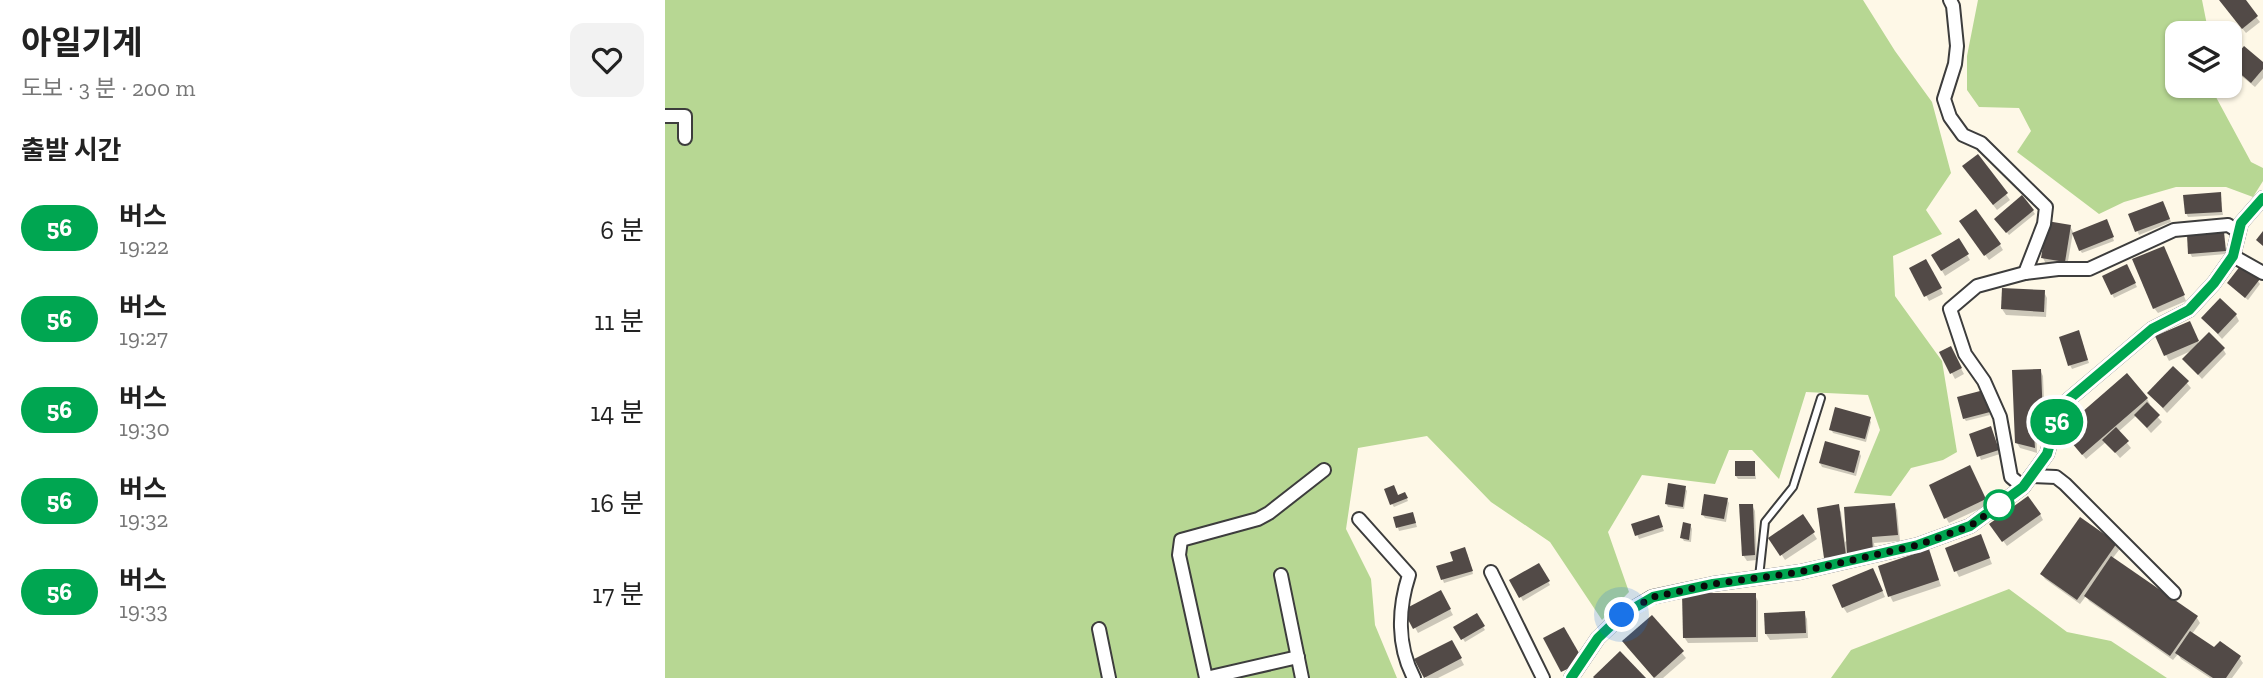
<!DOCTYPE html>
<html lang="ko">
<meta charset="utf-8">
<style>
:root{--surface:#fff;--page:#f2f2f2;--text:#222;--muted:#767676}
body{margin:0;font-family:"Zilla Slab","Noto Sans KR",serif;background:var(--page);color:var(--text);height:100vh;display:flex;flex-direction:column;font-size:26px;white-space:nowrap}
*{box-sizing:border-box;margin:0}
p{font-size:23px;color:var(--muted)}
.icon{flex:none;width:38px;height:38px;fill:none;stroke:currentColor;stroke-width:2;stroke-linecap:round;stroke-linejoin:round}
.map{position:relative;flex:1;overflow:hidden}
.drawer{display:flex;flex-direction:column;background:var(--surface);width:665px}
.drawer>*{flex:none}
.badge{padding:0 14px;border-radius:23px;font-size:24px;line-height:46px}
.buttons{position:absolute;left:1500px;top:21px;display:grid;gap:14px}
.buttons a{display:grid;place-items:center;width:77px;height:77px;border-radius:14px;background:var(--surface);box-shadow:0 2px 5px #0004;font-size:35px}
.you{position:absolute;width:35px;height:35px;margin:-18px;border:5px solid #fff;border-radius:50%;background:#1a73e8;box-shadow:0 0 0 10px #1a73e833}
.map>.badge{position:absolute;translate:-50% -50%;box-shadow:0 0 0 4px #fff}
h2{padding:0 21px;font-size:26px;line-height:63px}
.round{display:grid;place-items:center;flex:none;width:74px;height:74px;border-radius:14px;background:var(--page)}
.summary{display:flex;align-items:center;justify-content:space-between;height:119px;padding:0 21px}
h1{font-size:33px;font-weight:700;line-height:52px}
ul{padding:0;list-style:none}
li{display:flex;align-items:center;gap:21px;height:91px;padding:0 21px}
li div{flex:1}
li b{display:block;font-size:26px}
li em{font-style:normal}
li .badge{min-width:77px;font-weight:700;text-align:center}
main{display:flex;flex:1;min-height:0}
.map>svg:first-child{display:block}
</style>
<main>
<section class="drawer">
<div class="summary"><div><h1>아일기계</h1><p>도보 · 3 분 · 200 m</p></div><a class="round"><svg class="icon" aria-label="heart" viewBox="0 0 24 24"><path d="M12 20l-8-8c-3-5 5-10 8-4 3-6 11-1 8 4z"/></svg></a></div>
<h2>출발 시간</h2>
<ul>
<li><span class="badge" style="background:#00a651;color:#fff">56</span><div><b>버스</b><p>19:22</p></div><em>6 분</em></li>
<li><span class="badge" style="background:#00a651;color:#fff">56</span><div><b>버스</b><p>19:27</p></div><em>11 분</em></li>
<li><span class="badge" style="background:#00a651;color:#fff">56</span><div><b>버스</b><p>19:30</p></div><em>14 분</em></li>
<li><span class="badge" style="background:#00a651;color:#fff">56</span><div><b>버스</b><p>19:32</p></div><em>16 분</em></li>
<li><span class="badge" style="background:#00a651;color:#fff">56</span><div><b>버스</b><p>19:33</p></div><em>17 분</em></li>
</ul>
</section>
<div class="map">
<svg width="1598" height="678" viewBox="0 0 1598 678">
<rect width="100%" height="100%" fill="#fef8e7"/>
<g fill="#b7d793">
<polygon points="0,0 1198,0 1230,51 1267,102 1286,173 1261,210 1277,234 1228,256 1230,296 1277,361 1292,452 1278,460 1246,468 1226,496 1189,493 1215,430 1203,395 1141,392 1114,479 1087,450 1064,450 1050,484 977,475 943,532 964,592 937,620 885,542 826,502 762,436 693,448 681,529 706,579 710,625 732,678 0,678"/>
<polygon points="1313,0 1537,0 1542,25 1533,33 1512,33 1512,86 1545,86 1586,162 1598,168 1598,181 1588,197 1561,187 1511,187 1459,202 1434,214 1352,152 1366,131 1354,108 1314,107 1302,90 1302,56"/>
<polygon points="1344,589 1402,632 1446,641 1502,678 1166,678 1186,650"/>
</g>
<g fill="#0003">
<polygon points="1558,0 1578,0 1595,22 1581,33 1560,7"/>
<polygon points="1566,64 1598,65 1598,78 1590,87 1569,70"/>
<polygon points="1313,156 1345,200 1332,210 1303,172"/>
<polygon points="1555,194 1558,215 1523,217 1521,213"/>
<polygon points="1500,206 1506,222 1474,235 1466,215"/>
<polygon points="1368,211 1370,214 1344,235 1333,222"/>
<polygon points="1443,225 1449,241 1417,253 1415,250"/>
<polygon points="1405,226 1408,232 1402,267 1381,264 1378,258"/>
<polygon points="1300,227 1335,245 1338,250 1324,260"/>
<polygon points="1558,234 1561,254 1527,257 1525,253"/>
<polygon points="1293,240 1305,260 1280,276 1268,255"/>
<polygon points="1501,254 1521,301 1493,313 1489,308"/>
<polygon points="1261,261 1278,294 1264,301 1247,268"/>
<polygon points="1461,266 1472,287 1449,298 1439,277"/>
<polygon points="1593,281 1595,284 1583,300 1564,284"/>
<polygon points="1379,292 1382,298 1381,317 1341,315 1337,309"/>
<polygon points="1571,315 1574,321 1557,339 1538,318"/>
<polygon points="1527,329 1534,344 1558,349 1561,354 1537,379 1519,359 1528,350 1504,361 1492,337"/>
<polygon points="1415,336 1424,363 1407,369 1405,365"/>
<polygon points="1285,348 1299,374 1290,379 1276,353"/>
<polygon points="1509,368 1526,388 1502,413 1484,393"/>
<polygon points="1375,370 1378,376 1380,424 1371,424 1372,453 1355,448 1352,443"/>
<polygon points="1320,395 1325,415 1301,421 1299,418"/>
<polygon points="1482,399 1485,404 1483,406 1497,422 1486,433 1471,416 1453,432 1466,448 1455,458 1441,442 1421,459 1403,437 1422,420"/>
<polygon points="1204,419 1206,422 1201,442 1168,433 1166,429"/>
<polygon points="1327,432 1335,454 1316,460 1307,435"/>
<polygon points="1194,452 1196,456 1191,476 1157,467 1155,463"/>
<polygon points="1089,463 1091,479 1073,479 1071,476"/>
<polygon points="1308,473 1323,505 1284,523 1281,518"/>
<polygon points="1020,488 1022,491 1019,509 1003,507 1001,503"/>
<polygon points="740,494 743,501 729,507 727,504 733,497"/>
<polygon points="1062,500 1064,503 1061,522 1040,518 1038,515"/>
<polygon points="1087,505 1090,511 1092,560 1082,561 1078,555"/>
<polygon points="1229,505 1232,510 1235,541 1209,543 1211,556 1187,558 1182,548 1183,560 1164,563 1161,557 1173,506 1176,512 1180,542"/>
<polygon points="1375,514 1378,520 1342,546 1330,530"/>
<polygon points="749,517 752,527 734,531 730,518"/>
<polygon points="1138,517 1152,539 1120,560 1106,538"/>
<polygon points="995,521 999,531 974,539 968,525"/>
<polygon points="1025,525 1027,529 1026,542 1019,541 1017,538"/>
<polygon points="1318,542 1327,564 1294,577 1291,571"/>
<polygon points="1451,544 1454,550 1447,559 1532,618 1535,623 1527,634 1549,649 1574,657 1578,663 1567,678 1545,678 1516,659 1513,654 1508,660 1424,601 1421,596 1415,604 1380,579 1377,574"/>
<polygon points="802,553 808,574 779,583 773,567 790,562"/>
<polygon points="1266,556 1276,586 1228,602 1225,596"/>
<polygon points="874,565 885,585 858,601 846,580"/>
<polygon points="1211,576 1220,597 1182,613 1178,607"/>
<polygon points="776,593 788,615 753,633 741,611"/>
<polygon points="1090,595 1093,601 1093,642 1023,643 1019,637"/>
<polygon points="1139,613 1142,619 1143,638 1105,640 1101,634"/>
<polygon points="811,615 820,630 800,642 791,628"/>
<polygon points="987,617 1021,658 998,678 990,678 962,647"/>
<polygon points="787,642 799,665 773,678 761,678 752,660"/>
</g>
<g fill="#524a47">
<polygon points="1554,0 1581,0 1593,16 1577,29"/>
<polygon points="1579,46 1598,62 1598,69 1586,83 1564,64"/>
<polygon points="1313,154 1343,193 1328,205 1297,166"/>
<polygon points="1556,192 1557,212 1520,214 1518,195"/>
<polygon points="1357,195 1369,210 1341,233 1329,219"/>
<polygon points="1498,201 1505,219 1470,232 1463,214"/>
<polygon points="1311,209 1336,244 1319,256 1294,221"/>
<polygon points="1442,219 1449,237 1414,251 1407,233"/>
<polygon points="1382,221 1406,225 1400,262 1376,258"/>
<polygon points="1598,231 1598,246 1591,240"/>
<polygon points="1559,232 1561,251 1523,254 1522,235"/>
<polygon points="1294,238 1304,254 1276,271 1266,255"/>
<polygon points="1499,246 1520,295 1488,309 1467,259"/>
<polygon points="1261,259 1277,288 1259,297 1244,268"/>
<polygon points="1462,264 1471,283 1446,295 1437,276"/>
<polygon points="1576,265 1595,279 1580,298 1562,283"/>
<polygon points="1337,288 1380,290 1379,312 1336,309"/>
<polygon points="1555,298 1572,314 1553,334 1536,318"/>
<polygon points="1525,321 1534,341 1499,356 1490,336"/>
<polygon points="1414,330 1423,360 1403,366 1394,337"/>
<polygon points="1544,332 1560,348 1533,375 1517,359"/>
<polygon points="1286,346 1297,368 1285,374 1274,352"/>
<polygon points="1508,366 1524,381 1498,408 1482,393"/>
<polygon points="1376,369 1378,418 1368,419 1370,448 1350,443 1347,370"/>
<polygon points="1462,373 1483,398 1417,455 1401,436 1420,419 1416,413"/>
<polygon points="1319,390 1325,412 1298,419 1292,397"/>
<polygon points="1482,402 1495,415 1482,428 1469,415"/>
<polygon points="1170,407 1206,417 1200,439 1164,430"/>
<polygon points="1326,426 1334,450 1312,457 1304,434"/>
<polygon points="1451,427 1464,441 1450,453 1437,440"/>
<polygon points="1160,441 1195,451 1189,473 1154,463"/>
<rect x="1070" y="461" width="20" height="15"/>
<polygon points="1305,465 1321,499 1279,519 1264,485"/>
<polygon points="1003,483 1021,486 1018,507 1000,504"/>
<polygon points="729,485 733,495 740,492 743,498 725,505 719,489"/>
<polygon points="1039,494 1063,498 1059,519 1036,515"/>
<polygon points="1363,496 1376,514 1337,542 1324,524"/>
<polygon points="1230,503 1233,535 1207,537 1208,551 1182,553 1179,507"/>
<polygon points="1074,504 1088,504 1090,555 1077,556"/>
<polygon points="1174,504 1181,555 1159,558 1152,508"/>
<polygon points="748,512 751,523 731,528 728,517"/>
<polygon points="1138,514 1150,532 1115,556 1103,538"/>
<polygon points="994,515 998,527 970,536 966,524"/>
<polygon points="1415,517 1452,543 1412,600 1375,574"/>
<polygon points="1018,522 1026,524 1024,540 1015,538"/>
<polygon points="1316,534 1325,558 1289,572 1280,548"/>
<polygon points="800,547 808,571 776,580 771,566 788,561 785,552"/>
<polygon points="1264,549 1274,580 1223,597 1213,566"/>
<polygon points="1446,556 1533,616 1505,656 1419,596"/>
<polygon points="874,563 885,581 854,598 844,580"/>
<polygon points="1208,568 1218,591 1177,608 1167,585"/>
<polygon points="776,590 786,609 748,629 738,610"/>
<polygon points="1017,593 1091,593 1091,637 1018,638"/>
<polygon points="1140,611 1141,633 1100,634 1099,613"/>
<polygon points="812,613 820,626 796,640 788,627"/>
<polygon points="987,615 1019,651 989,678 957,641"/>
<polygon points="899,627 914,653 911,665 896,672 878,638"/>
<polygon points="1525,631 1549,647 1555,641 1576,656 1561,678 1548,678 1510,653"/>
<polygon points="787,640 797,658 759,678 749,659"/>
<polygon points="955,651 981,678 929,678 928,677"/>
</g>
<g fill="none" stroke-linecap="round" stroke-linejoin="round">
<g stroke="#3d3d3d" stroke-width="10">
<polyline id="lane" points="1094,577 1100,522 1128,487 1156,398"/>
</g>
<g stroke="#3d3d3d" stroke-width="16">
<g id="street">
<polyline points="1285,0 1288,6 1292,46 1290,64 1279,99 1285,117 1298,135 1316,143 1381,207 1379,224 1360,273"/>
<polyline points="0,116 20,116 20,138"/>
<polyline points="1568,256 1598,273"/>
<polyline points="1366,476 1391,477 1400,484 1509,593"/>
<polyline points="1358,487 1346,477 1335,417 1319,381 1300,354 1285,309 1312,286 1360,273 1393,269 1424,269 1509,230 1563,225 1571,230 1573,235"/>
<path d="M694,519L744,575C733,609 732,646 749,678"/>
<polyline points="826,572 878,678"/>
<polyline points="616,575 637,678"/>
<polyline points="434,629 444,678"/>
<polyline points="541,678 514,555 516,540 593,519 604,513 659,470"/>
<polyline points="541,678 633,657"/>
<polyline points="906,678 933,638 957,615 987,597 1048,584 1135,572 1253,545 1305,526 1358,487 1382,454 1396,406 1487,329 1524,310 1549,283 1568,256 1576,223 1598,198"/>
</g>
</g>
<use href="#lane" stroke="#fff" stroke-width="6"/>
<use href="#street" stroke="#fff" stroke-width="12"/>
</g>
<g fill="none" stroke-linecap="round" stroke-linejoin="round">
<g stroke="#fff" stroke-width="16">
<polyline id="line" points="906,678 933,638 957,615 988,597 1048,584 1135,572 1253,545 1305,526 1358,487 1382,454 1396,406 1487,329 1524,310 1549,283 1568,256 1576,223 1598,198"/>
</g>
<use href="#line" stroke="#00a651" stroke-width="10"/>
<polyline stroke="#0a0a0a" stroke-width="7" stroke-dasharray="0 12.6" points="957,615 988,597 1048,584 1135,572 1253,545 1305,526 1336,504 1334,505"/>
</g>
<circle fill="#fff" stroke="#00a651" stroke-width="3.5" cx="1334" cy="505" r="14"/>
</svg>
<div class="buttons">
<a><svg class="icon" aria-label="layers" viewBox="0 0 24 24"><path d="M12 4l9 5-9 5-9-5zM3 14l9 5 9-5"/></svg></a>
</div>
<div class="you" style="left:957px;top:615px"></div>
<b class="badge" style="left:1392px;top:422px;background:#00a651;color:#fff">56</b>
</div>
</main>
